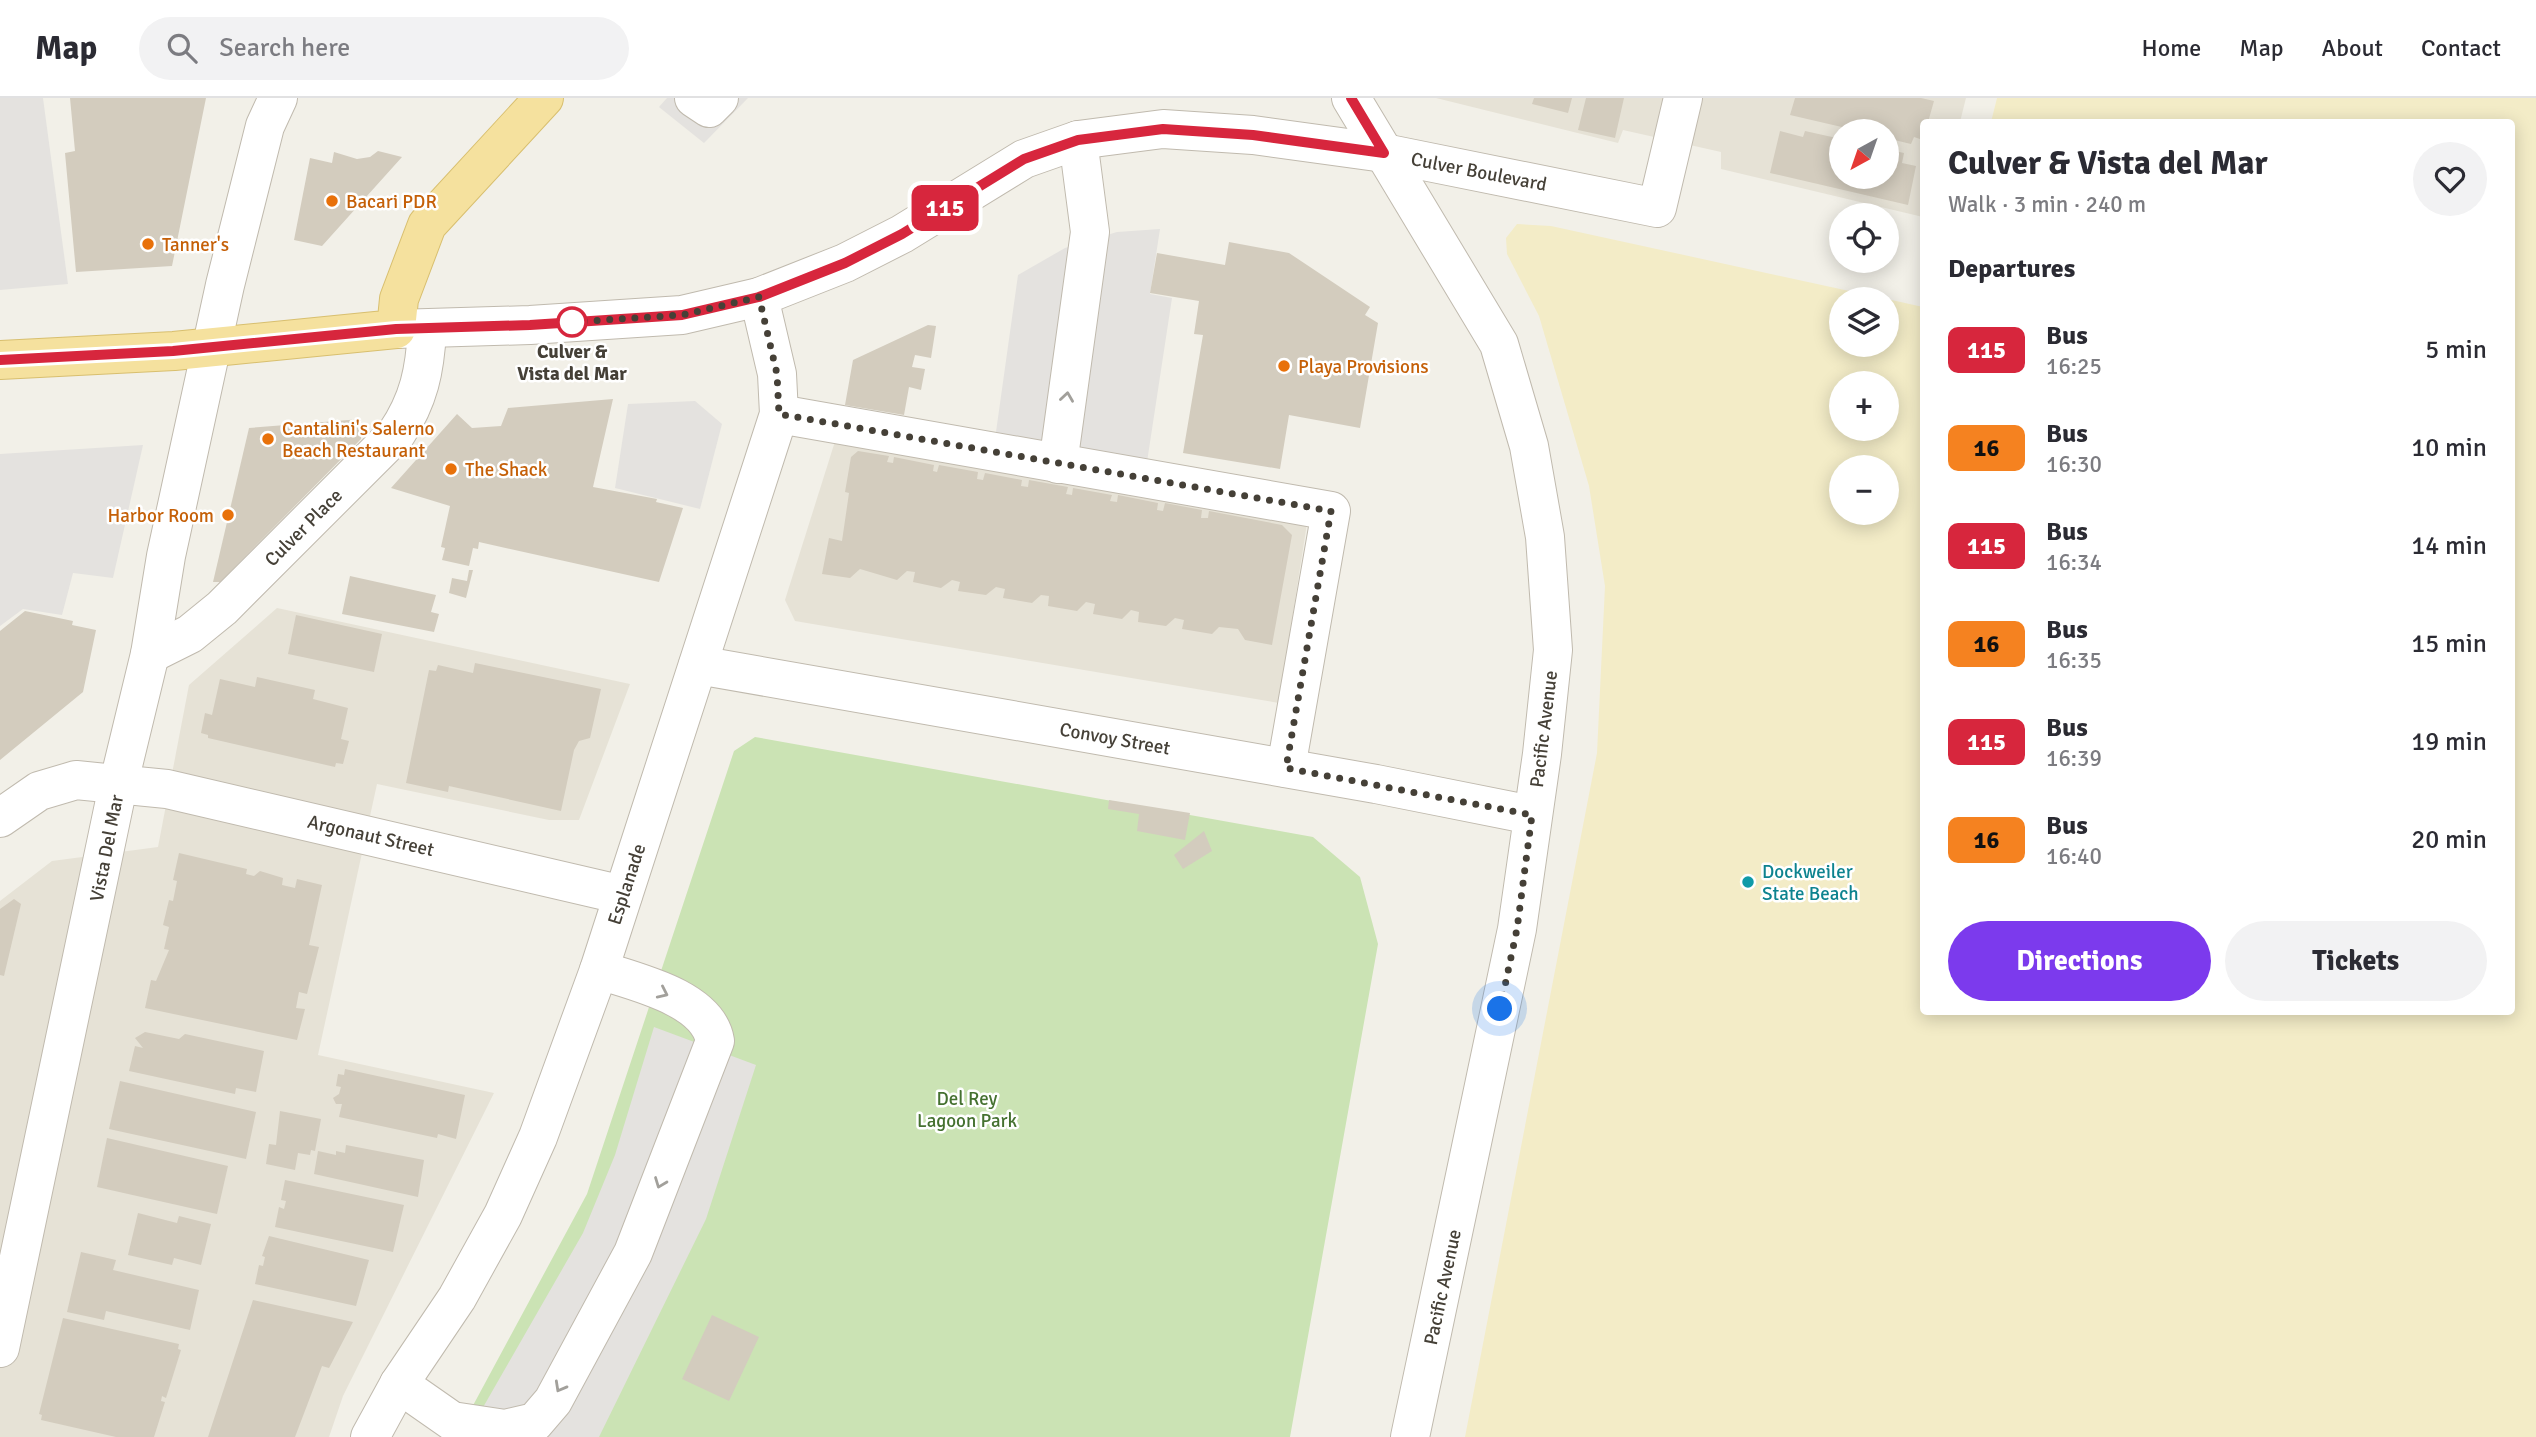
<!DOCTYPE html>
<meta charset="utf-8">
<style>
:root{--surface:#fff;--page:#f2f2f3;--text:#2b2b33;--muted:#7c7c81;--line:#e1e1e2;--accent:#7c3aed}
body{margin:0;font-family:Signika,sans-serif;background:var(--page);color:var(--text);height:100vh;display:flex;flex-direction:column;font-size:26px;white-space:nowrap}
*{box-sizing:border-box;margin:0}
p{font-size:23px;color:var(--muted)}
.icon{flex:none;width:38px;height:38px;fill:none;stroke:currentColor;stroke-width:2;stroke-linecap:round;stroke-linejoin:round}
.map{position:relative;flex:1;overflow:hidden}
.sheet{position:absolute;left:1920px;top:21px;width:595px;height:896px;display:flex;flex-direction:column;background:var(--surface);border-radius:7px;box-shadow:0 4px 18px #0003}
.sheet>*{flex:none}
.badge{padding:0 14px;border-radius:10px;font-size:24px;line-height:46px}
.needle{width:46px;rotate:220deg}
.tools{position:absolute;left:1829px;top:21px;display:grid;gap:14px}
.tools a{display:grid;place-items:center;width:70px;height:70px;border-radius:50%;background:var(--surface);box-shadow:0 4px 18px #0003;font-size:35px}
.you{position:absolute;width:35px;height:35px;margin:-18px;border:5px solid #fff;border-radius:50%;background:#1a73e8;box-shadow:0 0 0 10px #1a73e833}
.map>.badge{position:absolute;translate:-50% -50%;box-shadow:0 0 0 4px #fff}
h2{padding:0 28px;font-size:26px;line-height:63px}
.round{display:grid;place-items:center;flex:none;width:74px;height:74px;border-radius:37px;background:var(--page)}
.headline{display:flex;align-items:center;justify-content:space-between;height:119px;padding:0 28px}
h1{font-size:33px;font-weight:800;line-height:52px}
.button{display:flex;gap:14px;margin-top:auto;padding:14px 28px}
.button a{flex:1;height:80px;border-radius:42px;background:var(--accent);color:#fff;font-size:28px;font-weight:800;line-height:80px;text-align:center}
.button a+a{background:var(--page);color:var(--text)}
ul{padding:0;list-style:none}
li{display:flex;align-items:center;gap:21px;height:98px;padding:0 28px}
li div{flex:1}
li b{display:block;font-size:26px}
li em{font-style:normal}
li .badge{min-width:77px;font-weight:700;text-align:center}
header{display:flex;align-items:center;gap:42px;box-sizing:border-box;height:98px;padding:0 35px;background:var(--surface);border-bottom:2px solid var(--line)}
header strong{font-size:33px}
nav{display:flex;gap:38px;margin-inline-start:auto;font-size:24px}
.search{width:490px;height:63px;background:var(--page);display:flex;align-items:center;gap:18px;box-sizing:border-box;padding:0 24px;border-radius:38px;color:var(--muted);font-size:26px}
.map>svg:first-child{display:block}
</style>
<header>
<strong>Map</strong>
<div class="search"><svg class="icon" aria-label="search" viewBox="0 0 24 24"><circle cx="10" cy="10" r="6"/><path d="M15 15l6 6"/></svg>Search here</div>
<nav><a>Home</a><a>Map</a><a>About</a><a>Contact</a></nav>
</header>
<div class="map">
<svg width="2536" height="1339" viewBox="0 0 2536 1339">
<rect width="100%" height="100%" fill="#f2f0e8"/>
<g fill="#e6e2d6" fill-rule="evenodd">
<path d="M1436,0H1966L1960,24H1923V119L1721,71V54L1623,32L1618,45ZM1841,33H1886V79H1841Z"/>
<polygon points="837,337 1308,419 1279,605 795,523 785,502"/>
<polygon points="277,510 630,586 579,722 549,722 377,686 318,957 494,995 343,1298 329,1339 0,1339 0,803 52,763 158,749 189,587"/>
</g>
<polygon fill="#cbe3b4" points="755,639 1313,739 1360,779 1378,846 1290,1339 456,1339 587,1096 734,653"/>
<path fill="#f3ecc7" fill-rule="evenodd" d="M1997,0H2536V1339H1465L1597,655L1605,488L1589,388L1539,218L1507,156L1506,140L1517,126L1551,128L1886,201H1841V247H1886L1887,201L1923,209V914H2511V24H1991ZM1841,285H1886V331H1841ZM1841,369H1886V415H1841Z"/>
<g fill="#e4e2df">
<polygon points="0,0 43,0 68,186 0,192"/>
<polygon points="667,0 748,0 704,45 659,9"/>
<polygon points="1160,131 1150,196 1172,200 1147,364 995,341 1018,177 1065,150 1117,134"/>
<polygon points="695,303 722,326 700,411 615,390 628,306"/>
<polygon points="143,347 113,480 73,475 62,517 23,511 0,528 0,356"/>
<polygon points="654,929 756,967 706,1121 599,1339 466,1339 583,1135 615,1057"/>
</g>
<g fill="#d3ccbe">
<polygon points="70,0 206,0 172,168 76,174 65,55 75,53"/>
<polygon points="1534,0 1572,0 1568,15 1532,6"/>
<polygon points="1586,0 1624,0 1615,40 1578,32"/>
<polygon points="1795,0 1921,0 1934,3 1928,24 1923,24 1923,42 1914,39 1911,46 1886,40 1886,33 1859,33 1790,17"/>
<polygon points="1780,33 1803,39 1805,33 1841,41 1841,79 1886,79 1886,51 1904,55 1902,65 1916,68 1908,107 1770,75"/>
<polygon points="378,53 402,59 322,148 294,142 310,60 332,65 334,54 357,61 370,59"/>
<polygon points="1229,144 1289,155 1370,209 1365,217 1378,225 1360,330 1289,317 1280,371 1183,355 1203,237 1194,236 1199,203 1150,195 1157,155 1225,167"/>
<polygon points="928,227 936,228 931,260 915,257 912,269 925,271 921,292 909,289 904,317 845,307 853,262"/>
<polygon points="613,301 593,389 657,401 656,404 683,410 659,484 479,444 478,451 473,450 469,468 442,462 445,450 441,449 450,408 391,390 457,316 472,330 501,328 508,310"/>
<polygon points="361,321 361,341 220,484 213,484 249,330"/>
<polygon points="858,353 889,358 887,364 893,365 894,359 934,367 933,373 937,374 939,367 978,374 977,381 983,382 985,375 1022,382 1021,388 1028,389 1029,382 1068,389 1066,396 1072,397 1073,390 1112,397 1110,403 1117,404 1118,397 1158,405 1157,412 1163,413 1165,405 1202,412 1201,420 1208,420 1209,413 1282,427 1292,437 1272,547 1245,542 1238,531 1219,529 1212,536 1182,531 1184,522 1175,520 1166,528 1138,524 1139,514 1131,512 1122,521 1093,516 1095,506 1086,504 1077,513 1048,508 1049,498 1041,497 1032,505 1003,500 1005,491 996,489 986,497 958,493 960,484 952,482 941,490 913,484 915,474 907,473 897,482 860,471 850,480 822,476 829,440 842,443 849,395 845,394 851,359"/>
<polygon points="469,472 473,472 466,500 449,495 452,480 467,483"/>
<polygon points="350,478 436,497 431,514 439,516 434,534 342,516"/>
<polygon points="25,513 73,523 72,527 96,532 83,594 0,662 0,533"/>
<polygon points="296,517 382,536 374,574 288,556"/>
<polygon points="475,565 601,591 590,640 579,643 574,652 561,713 449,688 448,694 406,685 429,572 436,573 438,567 473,575"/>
<polygon points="257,579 315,592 313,601 348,610 341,641 349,643 343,666 336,665 335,669 208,640 208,637 201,635 205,615 212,617 220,581 255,589"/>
<polygon points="1109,702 1190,715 1185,742 1137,733 1139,716 1108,711"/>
<polygon points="1204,733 1212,753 1183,771 1174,757"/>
<polygon points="179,755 247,771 246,776 254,778 260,773 283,780 282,787 295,790 297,781 322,787 309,847 319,849 307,896 299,894 296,910 305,911 297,942 145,910 151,882 156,883 169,852 164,851 169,829 163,827 169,802 173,803 177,783 173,782"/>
<polygon points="14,801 21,806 4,878 0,877 0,811"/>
<polygon points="145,934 179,941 185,936 264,953 256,994 236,990 235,996 129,973 135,948 143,950 135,940"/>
<polygon points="345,971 465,997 456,1041 438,1036 437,1040 339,1019 342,1006 336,1006 333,1000 339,996 341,989 336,988 338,976 344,977"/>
<polygon points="120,983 256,1014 246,1061 109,1031"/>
<polygon points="280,1013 321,1021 315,1053 311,1052 310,1057 298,1055 295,1072 266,1066 269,1046 276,1047"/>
<polygon points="107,1040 228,1068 217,1116 97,1089"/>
<polygon points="346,1047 424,1062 418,1099 314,1076 318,1053 336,1057 336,1053 345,1055"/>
<polygon points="285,1082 404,1107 393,1154 275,1129 279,1109 284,1111 286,1103 281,1102"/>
<polygon points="138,1115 177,1125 179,1118 211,1126 201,1167 174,1160 172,1167 128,1157"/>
<polygon points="269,1138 369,1162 356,1208 255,1186 259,1167 263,1168 265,1159 262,1158"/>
<polygon points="81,1154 116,1162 113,1172 199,1192 190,1232 106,1213 104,1222 67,1214"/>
<polygon points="253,1202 353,1224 329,1270 322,1268 295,1339 208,1339"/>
<polygon points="712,1217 759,1239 729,1303 682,1281"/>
<polygon points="63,1220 179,1246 178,1251 181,1252 166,1300 162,1298 161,1303 165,1304 154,1339 116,1339 41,1322 42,1317 39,1316"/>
</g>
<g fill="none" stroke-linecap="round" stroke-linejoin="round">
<g stroke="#c0baae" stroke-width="40">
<g id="minor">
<polyline points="694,0 709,10 719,0"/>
<polyline points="1351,0 1499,246 1529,348 1545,439 1553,552 1542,656 1517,831 1410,1339"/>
<polyline points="396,231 530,227 682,217 759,199 845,165 902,136 1024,61 1078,42 1163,31 1253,37 1384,55 1657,110 1683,0"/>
<polyline points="779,316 1331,413 1286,670"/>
<polyline points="1058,366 1090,134 1078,42"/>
<path d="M150,556L190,536L222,510L396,336C419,302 425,272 427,232"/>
<polyline points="698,567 1376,686 1532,717"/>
<polyline points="0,720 39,693 76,682 167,691 623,797"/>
<polyline points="0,1250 118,688 150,556 166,458 225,187 265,28 278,0"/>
<path d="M399,1286L452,1323L505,1331L535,1324L553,1303L633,1155L715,943C708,900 636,884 599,872"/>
<polyline points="370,1339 399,1286 457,1200 503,1117 538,1039 599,872 779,316 777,276 759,199"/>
</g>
</g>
<g stroke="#d8bf6f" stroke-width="40">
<polyline id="major" points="0,262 174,253 396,231 399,201 427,127 544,0"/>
</g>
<use href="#minor" stroke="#fff" stroke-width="38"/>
<use href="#major" stroke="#f5e19e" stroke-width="38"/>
</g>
<defs><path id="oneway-chevron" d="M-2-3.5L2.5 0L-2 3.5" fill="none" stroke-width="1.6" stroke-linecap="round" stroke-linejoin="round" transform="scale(1.75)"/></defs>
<g stroke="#a2a09b">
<use href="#oneway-chevron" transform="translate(1067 299) rotate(-82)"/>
<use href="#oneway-chevron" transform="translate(663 895) rotate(25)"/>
<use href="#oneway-chevron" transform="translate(660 1085) rotate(111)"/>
<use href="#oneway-chevron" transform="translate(560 1289) rotate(119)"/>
</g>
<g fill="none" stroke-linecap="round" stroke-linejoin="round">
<g stroke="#fff" stroke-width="16">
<polyline id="line" points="0,262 173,253 396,231 530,227 682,217 759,199 845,165 902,136 1024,61 1078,42 1163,31 1253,37 1384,55 1351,0"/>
</g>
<use href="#line" stroke="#d7263d" stroke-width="10"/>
<polyline stroke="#454037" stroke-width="7" stroke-dasharray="0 12.6" points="572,224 682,217 759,199 777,276 779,316 1331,413 1286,670 1532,717 1517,831 1500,911"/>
</g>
<g fill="#e8710a" stroke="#fff" stroke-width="2.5">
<circle cx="332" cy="103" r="7"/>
<circle cx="148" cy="146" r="7"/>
<circle cx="1284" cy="268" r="7"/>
<circle cx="268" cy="341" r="7"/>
<circle cx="451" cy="371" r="7"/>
<circle cx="228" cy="417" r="7"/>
</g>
<circle fill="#fff" stroke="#d7263d" stroke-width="3.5" cx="572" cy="224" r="14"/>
<circle fill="#0f9aa8" stroke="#fff" stroke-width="2.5" cx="1748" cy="784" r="7"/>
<g text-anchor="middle" stroke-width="5" stroke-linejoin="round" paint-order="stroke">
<g font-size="19" fill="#454037" stroke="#fff">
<text transform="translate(1479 73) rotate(11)" y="7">Culver Boulevard</text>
<text transform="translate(303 429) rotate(-45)" y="7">Culver Place</text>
<text transform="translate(1543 631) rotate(-83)" y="7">Pacific Avenue</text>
<text transform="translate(1115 640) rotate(10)" y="7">Convoy Street</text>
<text transform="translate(371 737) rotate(13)" y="7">Argonaut Street</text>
<text transform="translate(106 750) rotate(-79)" y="7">Vista Del Mar</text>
<text transform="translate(626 786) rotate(-72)" y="7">Esplanade</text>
<text transform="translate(1442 1189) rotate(-78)" y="7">Pacific Avenue</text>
</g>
<g font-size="19" fill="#c56008" stroke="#fff" text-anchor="start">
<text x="346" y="110">Bacari PDR</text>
<text x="162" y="153">Tanner's</text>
<text x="1298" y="275">Playa Provisions</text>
<text x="282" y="337">Cantalini's Salerno<tspan x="282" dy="22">Beach Restaurant</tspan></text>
<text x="465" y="378">The Shack</text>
<text x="214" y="424" text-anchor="end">Harbor Room</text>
</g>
<g font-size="19" font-weight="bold" fill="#454037" stroke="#fff">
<text x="572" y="260">Culver &amp;<tspan x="572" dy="22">Vista del Mar</tspan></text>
</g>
<g font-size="19" fill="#0d838f" stroke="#fff" text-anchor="start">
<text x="1762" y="780">Dockweiler<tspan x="1762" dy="22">State Beach</tspan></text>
</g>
<g font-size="19" fill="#457130" stroke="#fff">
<text x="967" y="1007">Del Rey<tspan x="967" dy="22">Lagoon Park</tspan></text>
</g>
</g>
</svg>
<div class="tools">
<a><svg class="needle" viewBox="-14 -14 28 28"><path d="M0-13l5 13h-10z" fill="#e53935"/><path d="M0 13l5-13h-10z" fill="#7c7c81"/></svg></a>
<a><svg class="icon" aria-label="locate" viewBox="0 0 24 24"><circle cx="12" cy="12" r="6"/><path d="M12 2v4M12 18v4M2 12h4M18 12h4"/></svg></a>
<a><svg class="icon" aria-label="layers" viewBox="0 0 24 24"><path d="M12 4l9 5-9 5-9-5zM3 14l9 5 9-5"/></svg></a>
<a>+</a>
<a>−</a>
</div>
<div class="you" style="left:1500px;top:911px"></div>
<b class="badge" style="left:945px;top:110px;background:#d7263d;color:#fff">115</b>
<section class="sheet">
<div class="headline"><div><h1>Culver &amp; Vista del Mar</h1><p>Walk · 3 min · 240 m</p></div><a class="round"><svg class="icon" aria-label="heart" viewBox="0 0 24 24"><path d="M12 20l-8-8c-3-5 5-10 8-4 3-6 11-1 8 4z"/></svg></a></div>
<h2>Departures</h2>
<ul>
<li><span class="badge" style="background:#d7263d;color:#fff">115</span><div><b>Bus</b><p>16:25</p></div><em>5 min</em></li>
<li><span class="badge" style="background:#f58220;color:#111">16</span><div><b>Bus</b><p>16:30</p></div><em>10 min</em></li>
<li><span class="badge" style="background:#d7263d;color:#fff">115</span><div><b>Bus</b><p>16:34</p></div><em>14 min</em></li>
<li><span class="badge" style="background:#f58220;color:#111">16</span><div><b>Bus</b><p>16:35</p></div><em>15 min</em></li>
<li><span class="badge" style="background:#d7263d;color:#fff">115</span><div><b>Bus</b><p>16:39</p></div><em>19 min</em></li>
<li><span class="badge" style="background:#f58220;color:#111">16</span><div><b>Bus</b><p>16:40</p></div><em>20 min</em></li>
</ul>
<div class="button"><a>Directions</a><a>Tickets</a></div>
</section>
</div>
